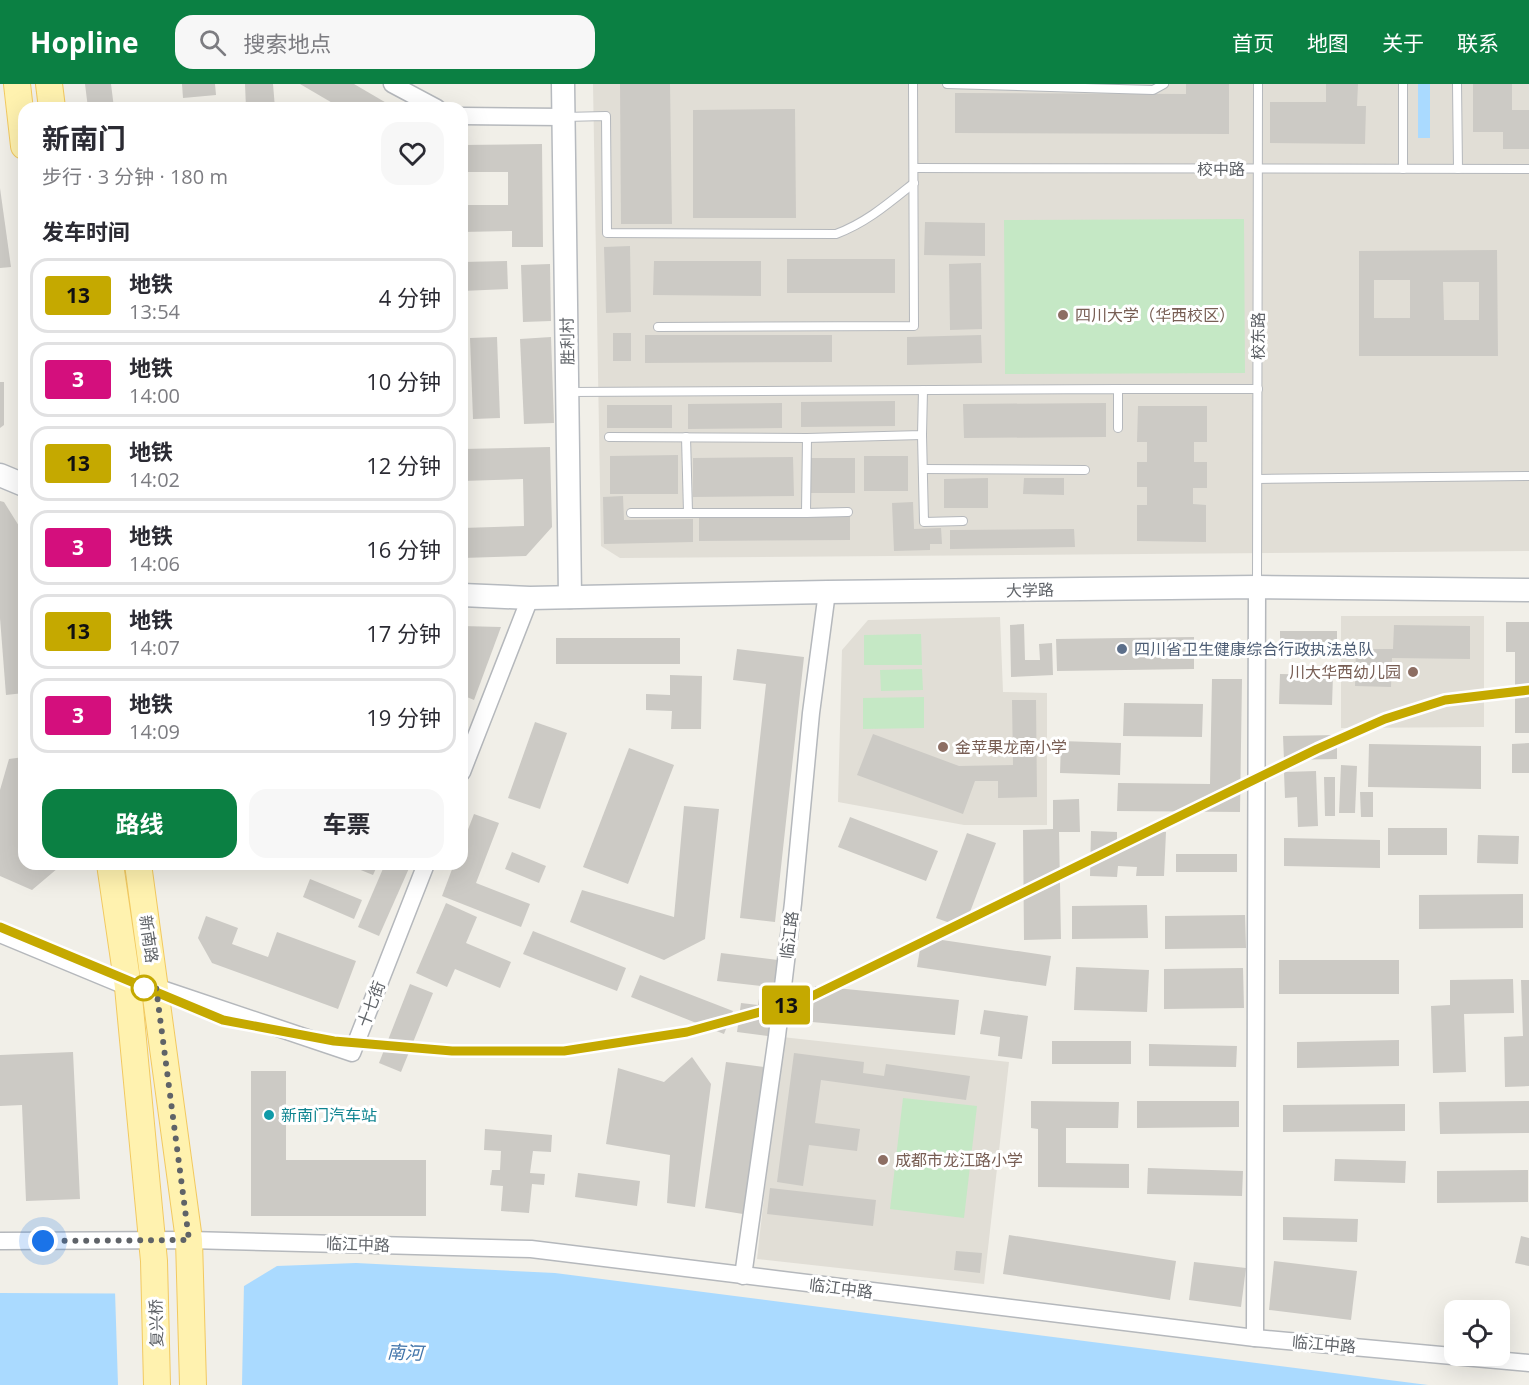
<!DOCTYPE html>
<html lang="zh">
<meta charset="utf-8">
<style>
:root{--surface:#fff;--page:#f7f7f7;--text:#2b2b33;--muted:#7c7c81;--line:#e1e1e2;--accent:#0b8043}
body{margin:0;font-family:"Open Sans","Noto Sans SC",sans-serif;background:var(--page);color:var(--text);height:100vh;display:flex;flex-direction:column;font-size:22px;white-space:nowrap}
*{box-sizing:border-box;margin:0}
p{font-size:20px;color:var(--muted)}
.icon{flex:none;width:33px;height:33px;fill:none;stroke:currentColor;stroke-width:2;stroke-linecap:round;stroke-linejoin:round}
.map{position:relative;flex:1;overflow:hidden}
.sheet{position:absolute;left:18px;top:18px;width:450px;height:768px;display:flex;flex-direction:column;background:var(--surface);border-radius:18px;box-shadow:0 6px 24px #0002}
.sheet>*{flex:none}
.badge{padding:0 12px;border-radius:4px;font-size:21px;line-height:39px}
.buttons{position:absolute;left:1444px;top:1216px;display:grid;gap:12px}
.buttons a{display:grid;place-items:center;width:66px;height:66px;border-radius:12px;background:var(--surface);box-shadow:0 6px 24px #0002;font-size:30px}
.you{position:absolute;width:30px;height:30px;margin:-15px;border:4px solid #fff;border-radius:50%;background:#1a73e8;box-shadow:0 0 0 9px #1a73e833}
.map>.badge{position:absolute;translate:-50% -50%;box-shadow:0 0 0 3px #fff}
h2{padding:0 24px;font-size:22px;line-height:54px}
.round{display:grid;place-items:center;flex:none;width:63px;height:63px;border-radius:18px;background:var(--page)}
.head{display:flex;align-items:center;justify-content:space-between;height:102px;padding:0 24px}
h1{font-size:28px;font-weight:700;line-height:45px}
.button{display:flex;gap:12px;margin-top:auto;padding:12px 24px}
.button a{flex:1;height:69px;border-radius:18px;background:var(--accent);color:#fff;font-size:24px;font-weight:700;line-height:69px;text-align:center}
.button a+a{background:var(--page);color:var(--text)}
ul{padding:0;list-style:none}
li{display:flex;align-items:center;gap:18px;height:75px;margin:0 12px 9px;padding:0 12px;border:3px solid var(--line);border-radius:18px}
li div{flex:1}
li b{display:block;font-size:22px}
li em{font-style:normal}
li .badge{min-width:66px;font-weight:700;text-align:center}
header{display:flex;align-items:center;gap:36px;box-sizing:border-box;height:84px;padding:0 30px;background:var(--accent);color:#fff}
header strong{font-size:28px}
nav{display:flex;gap:33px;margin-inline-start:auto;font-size:21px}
.search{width:420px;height:54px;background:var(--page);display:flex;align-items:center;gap:15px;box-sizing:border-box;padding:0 21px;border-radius:18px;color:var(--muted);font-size:22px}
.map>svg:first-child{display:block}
</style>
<header>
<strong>Hopline</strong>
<div class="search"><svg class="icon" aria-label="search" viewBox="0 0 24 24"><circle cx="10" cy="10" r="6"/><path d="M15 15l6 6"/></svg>搜索地点</div>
<nav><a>首页</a><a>地图</a><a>关于</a><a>联系</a></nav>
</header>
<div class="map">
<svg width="1529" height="1301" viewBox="0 0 1529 1301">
<rect width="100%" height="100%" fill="#f1efe8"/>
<g fill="#e1ded6">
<polygon points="593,0 1529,0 1529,467 620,474 601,462"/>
<polygon points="1341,532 1484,532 1484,643 1341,644"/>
<polygon points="1000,533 1003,608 1047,609 1047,741 964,741 838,718 842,566 868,536"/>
<polygon points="782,953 1009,978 984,1200 757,1175"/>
</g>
<g fill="#c5e8c5">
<polygon points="1244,135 1245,289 1005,290 1004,136"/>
<polygon points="921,550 922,581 864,581 864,551"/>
<polygon points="922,585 923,606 881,607 880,586"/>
<polygon points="924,613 924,644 863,645 863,614"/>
<polygon points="903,1014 977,1022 964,1134 890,1125"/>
</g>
<g fill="#aadaff">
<rect x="1418" y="0" width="12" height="54"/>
<polygon points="356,1179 555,1189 1428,1301 0,1301 0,1209 231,1210 277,1182"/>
</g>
<polygon fill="#f1efe8" points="244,1199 242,1301 118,1301 115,1207 231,1207"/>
<g fill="#cccac5" fill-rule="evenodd">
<polygon points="85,0 111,0 114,24 88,24"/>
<polygon points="182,0 215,0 216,11 183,14"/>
<polygon points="245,0 273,0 275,24 246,24"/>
<polygon points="300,0 354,0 395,24 341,24"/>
<polygon points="620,0 670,0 672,140 621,140"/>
<polygon points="1186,0 1229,0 1229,50 955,49 955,9 1186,10"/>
<polygon points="1326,0 1358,0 1357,22 1366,22 1365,60 1270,59 1270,18 1326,18"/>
<polygon points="1473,0 1512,0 1512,26 1529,26 1529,65 1503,65 1503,48 1473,48"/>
<polygon points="795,25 796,134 693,134 693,26"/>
<polygon points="542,60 543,163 512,163 512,147 462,148 462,121 508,121 508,88 462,88 462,61"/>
<polygon points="0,104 11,183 0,184"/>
<polygon points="925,138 985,139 985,172 924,171"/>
<polygon points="630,162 631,228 606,229 604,163"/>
<path d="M1497,166L1498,272H1359V167ZM1374,196H1410V234H1374ZM1443,198H1479V236H1444Z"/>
<rect x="787" y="175" width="108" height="34"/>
<polygon points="507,177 508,205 462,207 462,178"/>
<polygon points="654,177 761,177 761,212 653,211"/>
<polygon points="981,179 982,245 950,246 949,180"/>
<polygon points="550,180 551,237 523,238 521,181"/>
<rect x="613" y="249" width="18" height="28"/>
<polygon points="645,251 832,251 832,278 645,279"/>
<polygon points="981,251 982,279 907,281 907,253"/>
<polygon points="497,253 500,334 473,335 470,254"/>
<polygon points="551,253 554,339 524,340 520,255"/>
<polygon points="0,298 4,298 4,341 0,344"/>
<polygon points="895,317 895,342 801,343 801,318"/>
<polygon points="782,319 782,344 688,345 688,320"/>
<polygon points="1106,319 1106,353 964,354 963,320"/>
<rect x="607" y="321" width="65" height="23"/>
<polygon points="1138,322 1207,322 1207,358 1194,358 1194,378 1207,378 1207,404 1193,404 1193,420 1206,421 1206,458 1137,457 1137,421 1147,421 1147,403 1137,403 1137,378 1147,378 1147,358 1137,358"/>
<polygon points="550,363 552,443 526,472 462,474 462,444 524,442 523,395 462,397 462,365"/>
<polygon points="678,371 678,410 610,410 610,372"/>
<rect x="864" y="372" width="44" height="35"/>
<polygon points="793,373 794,412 693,413 693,374"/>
<rect x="811" y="374" width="44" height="35"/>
<polygon points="988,394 988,424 944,424 944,395"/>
<polygon points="1024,394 1064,394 1064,411 1023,410"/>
<polygon points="623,412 624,436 693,435 693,458 604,460 603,413"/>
<polygon points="0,417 4,418 24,450 24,609 6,611 0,534"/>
<polygon points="913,418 914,445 941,444 942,460 930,460 930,466 894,467 892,419"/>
<polygon points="850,432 850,456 699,457 699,434"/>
<polygon points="1074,445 1075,463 950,465 950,446"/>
<polygon points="1506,538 1529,538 1529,649 1515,649 1515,568 1506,568"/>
<polygon points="1024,540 1025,576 1040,576 1039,560 1052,559 1053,591 1011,593 1010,541"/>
<polygon points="1394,541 1470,542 1470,575 1392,574 1391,603 1355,602 1356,565 1393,565"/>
<polygon points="462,542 501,543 474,616 462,611"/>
<polygon points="1280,547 1337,547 1337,566 1280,567"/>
<polygon points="1194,553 1194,585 1057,587 1056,555"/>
<rect x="556" y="554" width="124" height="26"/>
<polygon points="737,565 804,573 775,838 740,834 766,600 733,596"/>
<polygon points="1280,590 1333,591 1332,621 1279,620"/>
<polygon points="670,591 702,592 701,645 671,645 672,627 646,626 646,610 670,611"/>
<polygon points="1212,595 1242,595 1240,728 1117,727 1118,699 1210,700"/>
<polygon points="1012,616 1036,616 1037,713 998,714 998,697 975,697 963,730 857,691 873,650 959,682 1013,681"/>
<polygon points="1124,619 1203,620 1202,653 1123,652"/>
<polygon points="535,638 567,649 540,725 508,714"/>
<polygon points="1337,651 1337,675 1284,676 1283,652"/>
<polygon points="1061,657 1121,659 1120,691 1060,689"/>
<polygon points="1529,659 1529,689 1512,689 1512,660"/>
<polygon points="1369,660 1481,662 1481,705 1368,703"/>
<polygon points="629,664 674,681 628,800 583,783"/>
<polygon points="24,673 24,780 57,780 58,784 32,806 0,792 0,706 9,675"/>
<polygon points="1341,681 1357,682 1355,729 1339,729"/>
<polygon points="1316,687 1318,742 1298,743 1297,713 1285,714 1284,688"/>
<polygon points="1324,693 1335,693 1335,732 1325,732"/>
<polygon points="1360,708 1373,708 1373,733 1361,733"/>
<polygon points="1079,715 1080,748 1059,748 1061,855 1024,856 1023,746 1053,745 1053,716"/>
<polygon points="684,722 719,725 705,855 664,876 570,838 582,806 674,833"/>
<polygon points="474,730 499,739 476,799 530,820 521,843 442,812 454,780 462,780 462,761"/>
<polygon points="850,733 938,767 926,797 838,763"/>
<rect x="1388" y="744" width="59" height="27"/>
<polygon points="1091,747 1117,748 1117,757 1138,758 1138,747 1166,748 1164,792 1136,792 1137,783 1118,782 1117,793 1090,792"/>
<polygon points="967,749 996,759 964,844 936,834"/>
<polygon points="1478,751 1519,752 1518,780 1477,779"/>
<polygon points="1284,754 1380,756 1380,784 1284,782"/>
<polygon points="512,768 546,782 539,799 505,785"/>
<rect x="1176" y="770" width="61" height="18"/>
<polygon points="346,780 378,780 373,791"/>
<polygon points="385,780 405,780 410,782 379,852 358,843"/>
<polygon points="310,795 362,816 354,835 303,813"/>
<polygon points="1523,810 1523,844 1419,845 1419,811"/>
<polygon points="446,819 477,833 466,859 511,878 500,904 455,885 447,903 416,889"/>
<polygon points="1147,821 1148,854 1072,855 1072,822"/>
<polygon points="1245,831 1246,864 1165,865 1165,832"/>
<polygon points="206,832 238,844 232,860 268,873 277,848 356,877 338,925 212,879 198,854"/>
<polygon points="533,847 626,884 617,907 523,870"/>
<polygon points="922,853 1051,872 1046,902 917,883"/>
<polygon points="721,869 778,876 768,952 737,948 741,919 758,921 761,902 717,897"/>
<rect x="1279" y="876" width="120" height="34"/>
<polygon points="1076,883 1149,886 1147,928 1074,926"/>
<polygon points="1243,884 1244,924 1164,925 1164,885"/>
<polygon points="640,891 733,927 724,950 631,913"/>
<polygon points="1513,895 1514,929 1464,930 1466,988 1433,989 1431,922 1450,921 1450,896"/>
<polygon points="1521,896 1529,896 1529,1002 1505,1003 1504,953 1523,952"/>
<polygon points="410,900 433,909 401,988 379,979"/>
<polygon points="815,902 959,916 955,951 812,938"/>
<polygon points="984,926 1028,932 1022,975 998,972 1000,953 980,950"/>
<polygon points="1399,956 1399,982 1297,984 1297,958"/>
<rect x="1052" y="957" width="79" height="23"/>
<polygon points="1149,960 1237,962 1236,983 1149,982"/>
<polygon points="73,968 80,1115 26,1117 22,1021 0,1022 0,971"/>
<polygon points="794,969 864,978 863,989 884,992 886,980 970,992 966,1016 821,996 815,1039 860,1045 857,1067 809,1061 803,1102 777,1098"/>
<polygon points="692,973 711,1000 695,1123 667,1119 670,1071 606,1060 618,984 664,998"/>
<polygon points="726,978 764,983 743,1130 705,1124"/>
<polygon points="251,987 286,987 286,1076 426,1076 426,1132 251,1132"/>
<polygon points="1031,1017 1119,1018 1118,1044 1066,1044 1066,1079 1129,1080 1129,1104 1038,1103 1038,1045 1031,1044"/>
<polygon points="1137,1017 1239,1017 1239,1043 1137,1044"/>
<polygon points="1529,1017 1529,1049 1440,1050 1439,1018"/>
<polygon points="1405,1020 1405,1047 1283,1048 1283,1021"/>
<polygon points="485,1045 552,1051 551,1068 533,1067 530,1089 545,1090 544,1101 532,1100 529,1129 501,1127 503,1102 490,1101 492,1086 500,1086 501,1067 484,1066"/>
<polygon points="1335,1075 1406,1077 1405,1099 1334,1097"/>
<polygon points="1148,1084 1243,1087 1242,1112 1147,1110"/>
<polygon points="1528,1086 1528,1118 1437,1119 1437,1087"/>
<polygon points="578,1089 640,1097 637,1122 575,1113"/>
<polygon points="770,1104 876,1116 873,1142 767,1130"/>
<polygon points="1283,1133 1358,1135 1357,1158 1283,1156"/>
<polygon points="1009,1151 1176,1177 1170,1216 1003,1190"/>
<polygon points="1521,1152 1529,1154 1529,1182 1515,1179"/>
<polygon points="956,1167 982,1169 980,1189 954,1186"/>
<polygon points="1274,1177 1357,1187 1351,1236 1269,1226"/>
<polygon points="1194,1178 1246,1184 1241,1223 1189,1216"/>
</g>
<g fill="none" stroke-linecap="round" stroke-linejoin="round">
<g stroke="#b5b8bc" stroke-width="10">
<g id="lane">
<polyline points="947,0 1153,6 1164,0"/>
<polyline points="1403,0 1403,85"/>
<polyline points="1457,0 1458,85"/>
<path d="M564,33L606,32L607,149L836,150C866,139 889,119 914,99"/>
<polyline points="914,84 1529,85"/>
<polyline points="658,243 914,242 913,0"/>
<polyline points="1118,305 1258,305"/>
<polyline points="568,308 1118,305 1118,344"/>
<polyline points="922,351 924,438 963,437"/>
<polyline points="609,353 807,354 922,351 923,306"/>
<polyline points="686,353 688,428"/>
<polyline points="807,354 806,429 848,428"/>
<polyline points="923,385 1085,386"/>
<polyline points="1258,395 1529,392"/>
<polyline points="631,429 806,429"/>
<polyline points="1257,501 1258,0"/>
</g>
</g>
<g stroke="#b5b8bc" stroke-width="19">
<g id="street">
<polyline points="392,0 437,24"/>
<polyline points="462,32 563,33"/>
<polyline points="462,688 530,514"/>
<polyline points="0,850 128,903"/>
<polyline points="156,903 352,969 426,780"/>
<polyline points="0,1157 189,1156 531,1165 1255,1254 1529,1279"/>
<polyline points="743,1192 777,952 793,819 811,629 827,508"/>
<polyline points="1255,1254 1257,503"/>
</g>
</g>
<g stroke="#b6babf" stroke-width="25">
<g id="secondary">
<polyline points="563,0 570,513"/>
<polyline points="0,391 24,401"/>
<polyline points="462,511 530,514 827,508 1257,503 1529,506"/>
</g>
</g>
<g stroke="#f2c960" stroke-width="28">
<g id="primary">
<polyline points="17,0 24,62"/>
<polyline points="49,0 52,24"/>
<polyline points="110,780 128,903 154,1177 157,1301"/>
<polyline points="138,780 189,1156 193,1301"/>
</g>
</g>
<use href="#lane" stroke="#fff" stroke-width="8"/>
<use href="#street" stroke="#fff" stroke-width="16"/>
<use href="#secondary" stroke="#fff" stroke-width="22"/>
<use href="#primary" stroke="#fff2af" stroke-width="26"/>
</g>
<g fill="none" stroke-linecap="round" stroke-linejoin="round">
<g stroke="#fff" stroke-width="14">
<polyline id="line" points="0,843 223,936 334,957 452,967 564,967 687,948 804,916 1317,665 1385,635 1445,616 1529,606"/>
</g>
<use href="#line" stroke="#c5a900" stroke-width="9"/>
<polyline stroke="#5f6368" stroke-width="6" stroke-dasharray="0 10.8" points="43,1157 189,1156 156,903 144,904"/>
</g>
<g fill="#8d6e63" stroke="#fff" stroke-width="2">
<circle cx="1063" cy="231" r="6"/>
<circle cx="1413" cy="588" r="6"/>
<circle cx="943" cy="663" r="6"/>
<circle cx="883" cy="1076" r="6"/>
</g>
<circle fill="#5c6f8a" stroke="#fff" stroke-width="2" cx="1122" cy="565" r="6"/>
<circle fill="#fff" stroke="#c5a900" stroke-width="3" cx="144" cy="904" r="12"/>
<circle fill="#0f9aa8" stroke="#fff" stroke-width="2" cx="269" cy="1031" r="6"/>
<g text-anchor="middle" stroke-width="6" stroke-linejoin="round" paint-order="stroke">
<g font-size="16" fill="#5f6368" stroke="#fff">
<text x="1221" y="91">校中路</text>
<text transform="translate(1258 252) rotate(-90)" y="6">校东路</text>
<text transform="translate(567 257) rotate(-91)" y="6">胜利村</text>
<text transform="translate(1030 506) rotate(-1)" y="6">大学路</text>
<text transform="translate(789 851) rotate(-83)" y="6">临江路</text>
<text transform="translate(149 855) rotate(82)" y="6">新南路</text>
<text transform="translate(371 920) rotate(-69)" y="6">十七街</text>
<text transform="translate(358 1160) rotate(2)" y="6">临江中路</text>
<text transform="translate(841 1204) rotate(7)" y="6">临江中路</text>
<text transform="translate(156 1239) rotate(-91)" y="6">复兴桥</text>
<text transform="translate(1324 1260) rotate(5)" y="6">临江中路</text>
</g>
<g font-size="16" fill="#785e54" stroke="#fff" text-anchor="start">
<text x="1075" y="237">四川大学（华西校区）</text>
<text x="1401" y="594" text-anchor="end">川大华西幼儿园</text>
<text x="955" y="669">金苹果龙南小学</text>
<text x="895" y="1082">成都市龙江路小学</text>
</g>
<g font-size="16" fill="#4e5e75" stroke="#fff" text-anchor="start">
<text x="1134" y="571">四川省卫生健康综合行政执法总队</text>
</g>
<g font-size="16" fill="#0d838f" stroke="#fff" text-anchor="start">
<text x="281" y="1037">新南门汽车站</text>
</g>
<g font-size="18" font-style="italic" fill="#4174aa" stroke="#fff">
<text transform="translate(405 1269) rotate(2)" y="6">南河</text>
</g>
</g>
</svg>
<div class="buttons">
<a><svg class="icon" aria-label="locate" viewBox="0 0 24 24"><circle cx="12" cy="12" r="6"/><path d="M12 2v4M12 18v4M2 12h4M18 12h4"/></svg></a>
</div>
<div class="you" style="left:43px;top:1157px"></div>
<b class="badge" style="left:786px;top:921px;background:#c5a900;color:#111">13</b>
<section class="sheet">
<div class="head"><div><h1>新南门</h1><p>步行 · 3 分钟 · 180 m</p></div><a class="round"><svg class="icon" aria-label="heart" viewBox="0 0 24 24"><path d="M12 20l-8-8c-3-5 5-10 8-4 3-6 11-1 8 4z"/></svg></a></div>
<h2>发车时间</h2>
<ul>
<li><span class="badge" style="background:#c5a900;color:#111">13</span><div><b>地铁</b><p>13:54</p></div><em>4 分钟</em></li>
<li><span class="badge" style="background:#d40f7d;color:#fff">3</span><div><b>地铁</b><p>14:00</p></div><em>10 分钟</em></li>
<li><span class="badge" style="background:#c5a900;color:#111">13</span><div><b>地铁</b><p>14:02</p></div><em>12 分钟</em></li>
<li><span class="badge" style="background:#d40f7d;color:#fff">3</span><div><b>地铁</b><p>14:06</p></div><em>16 分钟</em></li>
<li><span class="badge" style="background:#c5a900;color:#111">13</span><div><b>地铁</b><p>14:07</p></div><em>17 分钟</em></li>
<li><span class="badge" style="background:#d40f7d;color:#fff">3</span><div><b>地铁</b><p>14:09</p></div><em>19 分钟</em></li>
</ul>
<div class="button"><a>路线</a><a>车票</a></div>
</section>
</div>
